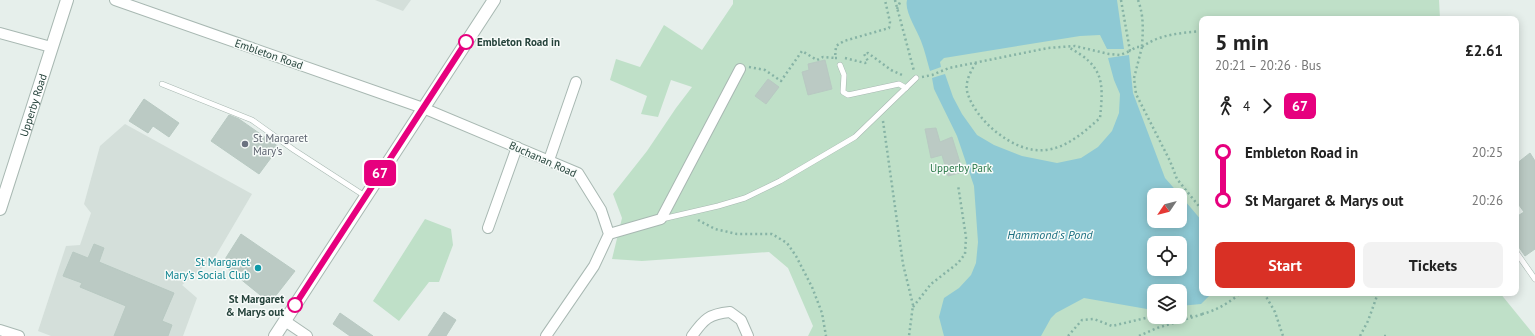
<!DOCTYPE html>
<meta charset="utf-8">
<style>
:root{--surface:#fff;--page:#f2f2f2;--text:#222;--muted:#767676;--accent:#d93025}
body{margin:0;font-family:"PT Sans",sans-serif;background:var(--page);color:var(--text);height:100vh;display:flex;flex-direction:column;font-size:15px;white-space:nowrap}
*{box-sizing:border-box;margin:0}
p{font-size:13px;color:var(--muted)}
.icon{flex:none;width:22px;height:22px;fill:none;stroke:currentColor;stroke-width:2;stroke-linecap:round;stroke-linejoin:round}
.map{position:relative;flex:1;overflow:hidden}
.drawer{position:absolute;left:1199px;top:16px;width:320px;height:280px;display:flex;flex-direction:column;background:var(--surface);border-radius:8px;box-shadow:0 2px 10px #0003}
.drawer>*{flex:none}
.badge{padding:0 8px;border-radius:6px;font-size:14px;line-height:26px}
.needle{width:26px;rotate:235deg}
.tools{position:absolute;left:1147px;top:188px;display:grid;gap:8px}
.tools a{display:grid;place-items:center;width:40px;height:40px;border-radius:8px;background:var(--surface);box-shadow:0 2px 10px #0003;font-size:20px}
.map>.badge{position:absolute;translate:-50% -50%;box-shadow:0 0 0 2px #fff}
.legs{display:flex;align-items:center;gap:6px;height:44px;padding:0 16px;font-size:13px}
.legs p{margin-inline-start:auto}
.overview{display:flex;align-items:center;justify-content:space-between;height:68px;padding:0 16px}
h1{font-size:22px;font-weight:600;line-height:30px}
.action{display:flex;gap:8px;margin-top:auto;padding:8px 16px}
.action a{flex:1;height:46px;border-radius:8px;background:var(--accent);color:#fff;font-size:16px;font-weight:600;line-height:46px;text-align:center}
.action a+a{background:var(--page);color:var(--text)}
ul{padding:0 16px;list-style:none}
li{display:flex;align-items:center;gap:14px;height:48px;font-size:15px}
li i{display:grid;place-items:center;width:6px;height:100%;margin:0 5px;background:currentColor}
li i::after{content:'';width:10px;height:10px;margin:-5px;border:3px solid;border-radius:50%;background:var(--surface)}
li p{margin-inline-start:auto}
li:first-child i{background:linear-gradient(#0000 50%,currentColor 0)}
li:last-child i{background:linear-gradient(currentColor 50%,#0000 0)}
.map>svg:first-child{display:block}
</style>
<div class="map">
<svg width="1535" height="336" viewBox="0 0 1535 336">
<rect width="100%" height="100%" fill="#e6efeb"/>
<g fill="#d4dfda">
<polygon points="375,0 411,0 403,11"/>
<polygon points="125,124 252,194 215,257 182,285 197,298 183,336 51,336 38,331 66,246 80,245 91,213 84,204 100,146"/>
</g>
<g fill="#bfe0c8" fill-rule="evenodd">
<path d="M733,0H1439L1440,19H1202V293H1500L1535,336H808L813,326L788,268L769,252L642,261L612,259L622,218L613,194L647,151L676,108L692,87L671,80L658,117L641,114L647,96L610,80L616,59L640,67L664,25L702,50L733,4ZM1154,195H1180V221H1154ZM1154,243H1180V269H1154ZM1154,291H1180V317H1154Z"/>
<polygon points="425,219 451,229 453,245 439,282 429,282 399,321 373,301"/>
</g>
<g fill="#8ec9d4" fill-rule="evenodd">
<path d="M907,0H1117L1124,49H1107L1100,35L1080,36L944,58L940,62L941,67L930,71C927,61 925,51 921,41C917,30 904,11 907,0Z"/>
<path d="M1129,55L1133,93L1165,178L1180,195H1154V221H1180V195L1202,221V293H1212L1201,304L1180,306V291H1154V309H1147L1084,298L1056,313L1051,318L1041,336H944L939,317L944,298L959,288L971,275L976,263L978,242L974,186L957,136L934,89L932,78L945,74L953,97L962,114L977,135L994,145L1022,156L1057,163L1081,158L1098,147L1112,131L1119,113L1120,94L1114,80L1108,58ZM1154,243H1180V269H1154Z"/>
</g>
<g fill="#bbcac4" stroke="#b8c9c2">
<polygon points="825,60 832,89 808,95 802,72 809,70 808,64"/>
<polygon points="768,79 779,87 766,104 755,96"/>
<polygon points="144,99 179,123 169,137 153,126 148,133 129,121"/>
<polygon points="229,115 239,119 279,147 259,174 211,141"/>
<polygon points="936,128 940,142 952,137 963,172 948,176 942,155 931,158 925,129"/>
<polygon points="1530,153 1535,161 1535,249 1525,256 1516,243 1516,217 1524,212 1516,201 1516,164"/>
<polygon points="241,234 295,271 270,303 222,264"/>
<polygon points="94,244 104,248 99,262 174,293 162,321 172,325 168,336 114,336 126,306 80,287 82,283 63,276 73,252 88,258"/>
<polygon points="444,312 456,320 446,336 428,336"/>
<polygon points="340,313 373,336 350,336 333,324"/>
</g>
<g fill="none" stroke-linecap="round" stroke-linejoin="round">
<g stroke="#a8b8b2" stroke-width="6">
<g id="service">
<polyline points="840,65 844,75 843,92 848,95 899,84 906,88"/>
<polyline points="162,84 252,120 294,150 365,196"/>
<polyline points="662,219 718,206 745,198 780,181 855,137 916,78"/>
<polyline points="1516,252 1535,279"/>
</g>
</g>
<g stroke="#a8b8b2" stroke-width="12">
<g id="minor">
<polyline points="115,0 423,108 578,173 601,210 609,234 594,266 546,336"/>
<polyline points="0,33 51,47"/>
<polyline points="549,160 576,82"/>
<polyline points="488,228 517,147"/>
<polyline points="609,234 661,219 740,69"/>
<polyline points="285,321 307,336"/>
<polyline points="0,330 19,336"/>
<path d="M692,336C704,319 709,314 730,312L741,320L748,336"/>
</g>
</g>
<g stroke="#a8b8b2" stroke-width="14">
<g id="tertiary">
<path id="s1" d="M0,209L67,0"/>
<polyline points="275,336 494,0"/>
</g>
</g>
<g stroke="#86b3a5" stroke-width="2.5" stroke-dasharray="2 3" stroke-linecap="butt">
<polyline points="895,0 914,71"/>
<polyline points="1121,0 1130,51 1136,47 1142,47 1134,78 1136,94 1170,161 1177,179 1202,210"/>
<path d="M1138,0C1144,16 1143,30 1142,46"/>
<polyline points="897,9 901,0"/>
<path d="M1142,47C1160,34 1181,33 1202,31"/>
<polyline points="837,58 835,58 836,46 844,41 889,28 890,22 885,0"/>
<polyline points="845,58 865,63 868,61 864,54 868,53 891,70 902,75"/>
<path d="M976,63C971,70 965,82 967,91C974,120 1015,154 1045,150C1067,148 1084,132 1100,118C1104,80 1103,66 1068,47"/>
<polyline points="749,67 765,70 781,81 802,51 817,60 823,57 835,58"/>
<polyline points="922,77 932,75 949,68 1048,48 1075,46 1109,54 1120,55 1130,51"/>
<polyline points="883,121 903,264 913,305 909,336"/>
<polyline points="698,220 715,229 737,234 772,234 787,243 796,256 812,287 822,313 826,336"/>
<polyline points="1264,293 1275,312 1283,336"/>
<polyline points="913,307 931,284 958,263 965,254 966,237 958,185"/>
<path d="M1202,314C1215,311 1231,302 1240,293"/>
<polyline points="1180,316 1193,316"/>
<polyline points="1068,336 1082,320 1094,319 1112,326 1154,316"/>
<polyline points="1139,336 1157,328 1203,314"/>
<polyline points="1360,336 1368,321 1378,293"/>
<polyline points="1384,336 1387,336"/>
</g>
<use href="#service" stroke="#fff" stroke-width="5"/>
<use href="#minor" stroke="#fff" stroke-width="10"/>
<use href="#tertiary" stroke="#fff" stroke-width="12"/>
</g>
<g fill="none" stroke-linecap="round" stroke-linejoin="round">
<g stroke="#fff" stroke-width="9">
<polyline id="line-1" points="295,305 466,42"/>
</g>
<use href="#line-1" stroke="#e6007e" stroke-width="6"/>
</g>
<g fill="#fff" stroke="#e6007e" stroke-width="2">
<circle cx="466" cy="42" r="7"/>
<circle cx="295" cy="305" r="7"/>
</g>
<circle fill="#6b7280" stroke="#f7fbf9" stroke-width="1.5" cx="245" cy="144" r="4"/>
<circle fill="#0f9aa8" stroke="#f7fbf9" stroke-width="1.5" cx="258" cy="268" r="4"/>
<g text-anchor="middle" stroke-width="3" stroke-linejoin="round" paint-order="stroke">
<g font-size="11" font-weight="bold" fill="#24423a" stroke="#f7fbf9" text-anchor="start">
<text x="477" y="46">Embleton Road in</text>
<text x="284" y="303" text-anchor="end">St Margaret<tspan x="284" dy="13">&amp; Marys out</tspan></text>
</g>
<g font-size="11" fill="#24423a" stroke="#f7fbf9">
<text transform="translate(269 54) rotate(19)" y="4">Embleton Road</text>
<text dy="4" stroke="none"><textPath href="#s1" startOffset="109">Upperby Road</textPath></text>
<text transform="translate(543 159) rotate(24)" y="4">Buchanan Road</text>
</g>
<g font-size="11" fill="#5b616d" stroke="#f7fbf9" text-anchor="start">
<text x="253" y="142">St Margaret<tspan x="253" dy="13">Mary's</tspan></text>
</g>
<g font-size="11" fill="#2d7a4b" stroke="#f7fbf9">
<text x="961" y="172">Upperby Park</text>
</g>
<g font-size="11" fill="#0d838f" stroke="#f7fbf9" text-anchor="end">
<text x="250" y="266">St Margaret<tspan x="250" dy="13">Mary's Social Club</tspan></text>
</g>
<g font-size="12" font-style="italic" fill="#1c6f80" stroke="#f7fbf9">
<text x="1050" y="239">Hammond's Pond</text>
</g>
</g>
</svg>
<div class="tools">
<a><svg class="needle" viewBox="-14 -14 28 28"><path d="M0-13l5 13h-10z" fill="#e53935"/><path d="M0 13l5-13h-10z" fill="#767676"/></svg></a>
<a><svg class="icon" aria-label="locate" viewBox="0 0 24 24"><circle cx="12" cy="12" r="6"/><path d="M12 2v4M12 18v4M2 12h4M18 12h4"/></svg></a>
<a><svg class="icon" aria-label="layers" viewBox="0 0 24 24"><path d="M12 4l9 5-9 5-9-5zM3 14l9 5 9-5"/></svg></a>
</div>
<b class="badge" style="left:380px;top:173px;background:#e6007e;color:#fff">67</b>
<section class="drawer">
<div class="overview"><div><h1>5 min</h1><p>20:21 – 20:26 · Bus</p></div><b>£2.61</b></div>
<div class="legs"><svg class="icon" aria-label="walk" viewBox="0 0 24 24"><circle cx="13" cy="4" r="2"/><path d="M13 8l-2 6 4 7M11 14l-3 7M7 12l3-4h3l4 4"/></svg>4<svg class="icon" aria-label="forward" viewBox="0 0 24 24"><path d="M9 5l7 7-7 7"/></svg><b class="badge" style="background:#e6007e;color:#fff">67</b></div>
<ul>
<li><i style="color:#e6007e"></i><b>Embleton Road in</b><p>20:25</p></li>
<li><i style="color:#e6007e"></i><b>St Margaret &amp; Marys out</b><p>20:26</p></li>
</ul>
<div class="action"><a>Start</a><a>Tickets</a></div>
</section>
</div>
